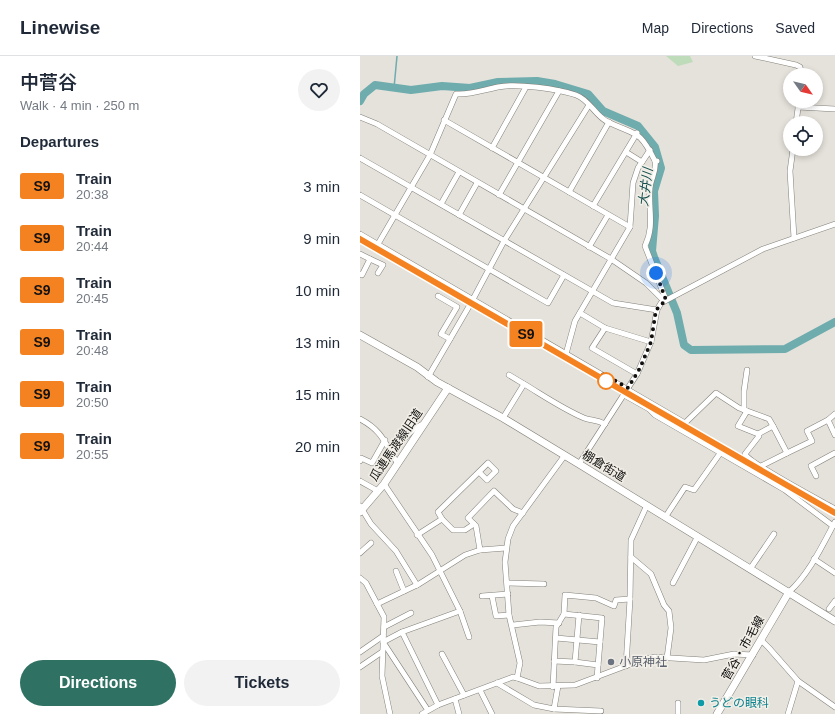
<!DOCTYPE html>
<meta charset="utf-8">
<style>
:root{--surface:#fff;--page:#f2f2f3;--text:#1f2937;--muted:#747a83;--line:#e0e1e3;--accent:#2f7263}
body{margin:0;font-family:Helvetica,"Noto Sans JP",sans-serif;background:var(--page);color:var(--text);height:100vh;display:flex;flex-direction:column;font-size:15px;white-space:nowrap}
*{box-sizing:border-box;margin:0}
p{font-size:13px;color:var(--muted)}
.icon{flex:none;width:22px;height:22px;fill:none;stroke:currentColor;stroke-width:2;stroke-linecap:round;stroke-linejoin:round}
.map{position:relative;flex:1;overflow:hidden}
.sheet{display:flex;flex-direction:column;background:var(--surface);width:360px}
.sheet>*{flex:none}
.badge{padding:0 8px;border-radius:3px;font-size:14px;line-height:26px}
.needle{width:26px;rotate:124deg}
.buttons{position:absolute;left:423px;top:12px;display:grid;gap:8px}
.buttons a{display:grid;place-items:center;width:40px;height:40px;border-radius:50%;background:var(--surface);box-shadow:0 2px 6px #0003;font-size:20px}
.you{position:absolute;width:20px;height:20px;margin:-10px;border:3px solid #fff;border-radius:50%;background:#1a73e8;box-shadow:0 0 0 6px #1a73e833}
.map>.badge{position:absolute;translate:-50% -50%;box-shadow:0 0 0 2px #fff}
h2{padding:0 20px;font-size:15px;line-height:36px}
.round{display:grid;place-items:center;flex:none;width:42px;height:42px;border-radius:21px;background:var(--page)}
.head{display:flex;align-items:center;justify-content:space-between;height:68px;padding:0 20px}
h1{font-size:19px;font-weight:600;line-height:30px}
.primary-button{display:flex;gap:8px;margin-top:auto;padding:8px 20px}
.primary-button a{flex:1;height:46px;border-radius:24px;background:var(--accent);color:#fff;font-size:16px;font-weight:600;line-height:46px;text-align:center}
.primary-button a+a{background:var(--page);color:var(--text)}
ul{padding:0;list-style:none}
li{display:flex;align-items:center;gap:12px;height:52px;padding:0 20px}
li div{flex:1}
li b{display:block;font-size:15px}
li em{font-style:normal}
li .badge{min-width:44px;font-weight:700;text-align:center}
header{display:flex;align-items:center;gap:24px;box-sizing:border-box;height:56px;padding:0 20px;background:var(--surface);border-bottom:1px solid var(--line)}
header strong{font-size:19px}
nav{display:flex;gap:22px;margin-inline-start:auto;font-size:14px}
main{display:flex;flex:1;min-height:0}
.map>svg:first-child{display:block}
</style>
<header>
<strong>Linewise</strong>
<nav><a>Map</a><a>Directions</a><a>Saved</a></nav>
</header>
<main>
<section class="sheet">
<div class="head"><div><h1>中菅谷</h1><p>Walk · 4 min · 250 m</p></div><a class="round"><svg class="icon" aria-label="heart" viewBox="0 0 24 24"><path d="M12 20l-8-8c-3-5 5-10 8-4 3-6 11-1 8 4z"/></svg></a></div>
<h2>Departures</h2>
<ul>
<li><span class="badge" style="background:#f58220;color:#111">S9</span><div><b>Train</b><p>20:38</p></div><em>3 min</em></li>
<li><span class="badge" style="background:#f58220;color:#111">S9</span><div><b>Train</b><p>20:44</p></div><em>9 min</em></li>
<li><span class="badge" style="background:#f58220;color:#111">S9</span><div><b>Train</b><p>20:45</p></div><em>10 min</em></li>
<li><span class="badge" style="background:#f58220;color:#111">S9</span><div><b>Train</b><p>20:48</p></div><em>13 min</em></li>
<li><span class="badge" style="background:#f58220;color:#111">S9</span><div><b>Train</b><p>20:50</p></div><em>15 min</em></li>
<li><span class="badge" style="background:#f58220;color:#111">S9</span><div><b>Train</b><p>20:55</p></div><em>20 min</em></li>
</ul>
<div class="primary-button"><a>Directions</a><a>Tickets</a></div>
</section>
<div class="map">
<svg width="475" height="658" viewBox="0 0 475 658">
<rect width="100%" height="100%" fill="#e5e2db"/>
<polygon fill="#bedbba" points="306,0 330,0 333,6 318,10"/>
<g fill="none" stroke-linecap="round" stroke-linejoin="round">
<polyline stroke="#6eacae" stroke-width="1.5" points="34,32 37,0"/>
<polyline stroke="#6eacae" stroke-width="8" points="0,45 4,38 15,29 51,34 82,30 110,32 138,26 177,25 195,28 228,38 243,55 278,70 295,91 301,112 294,135 295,160 292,195 294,201 317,257 324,289 331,294 425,293 475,266"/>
<g stroke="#83817a" stroke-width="6">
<g id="street">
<polyline points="395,0 436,9 440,11 442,19"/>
<polyline points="438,51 475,53"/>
<polyline points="0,61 17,68 251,203 286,227 304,245"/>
<polyline points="84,64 270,171"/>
<polyline points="436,67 439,45"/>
<polyline points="132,92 166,31"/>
<polyline points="433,93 430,115 434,182"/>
<polyline points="266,96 282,106"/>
<polyline points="0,102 253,247 297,254"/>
<path d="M295,105C297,115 291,122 290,132C288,154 295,169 285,190L306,244"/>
<polyline points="209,136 249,66"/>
<polyline points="0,139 188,247 204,219"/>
<polyline points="139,139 199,35"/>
<polyline points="81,148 99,116"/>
<polyline points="233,150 277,77"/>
<polyline points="99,159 117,127"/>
<polyline points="0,178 325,367 356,337 379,352 409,363 413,370"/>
<path d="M18,188L70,99L96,38C111,39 123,34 138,31C157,27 198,33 216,39C230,44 235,60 248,66C277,80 279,73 295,105H297"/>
<polyline points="229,191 248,159"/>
<polyline points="0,198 10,203 2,219 0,218"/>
<polyline points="10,203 23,209 18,217"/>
<polyline points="78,240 97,251 81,278 90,283"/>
<polyline points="220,257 245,272 291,286"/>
<polyline points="245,272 232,292 277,318"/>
<polyline points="206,298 215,265 270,171 273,127 278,112 290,94"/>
<polyline points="68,321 111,247 144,185 229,49"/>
<path d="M164,328C184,340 203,353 224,362C231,365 236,363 245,368"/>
<polyline points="264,339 289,353 295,359 425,434 473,470"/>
<polyline points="384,354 384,335 387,314"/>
<polyline points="387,355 378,370 398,378"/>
<polyline points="475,358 468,364 475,379"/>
<polyline points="143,362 164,328 149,319"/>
<path d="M0,363C23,375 25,388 38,408"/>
<polyline points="30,396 55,372 63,368"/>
<polyline points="427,397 452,385 447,375 468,364"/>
<polyline points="0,405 1,402 12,407 25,384"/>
<polyline points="219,408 277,318 291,286 297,254 301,247 403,193 475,168"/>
<path d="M401,410L427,397L413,370L398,378L399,380L385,398C389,407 461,445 475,453"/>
<polyline points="456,420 451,410 475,397"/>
<polyline points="0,425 18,435"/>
<polyline points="24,428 72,499 100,555 42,576 78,649"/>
<polyline points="0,450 11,468 36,495 57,529"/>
<polyline points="306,460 325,431 334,434 361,396"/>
<polyline points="114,468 105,474 93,474 82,463 78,456 128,407 136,415 127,424 119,416"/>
<polyline points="57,479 82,463"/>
<polyline points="146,492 120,494 116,470 108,462 134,435 153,453 163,457"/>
<polyline points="0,497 11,487"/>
<polyline points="271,501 291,518 304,549 309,555 311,572 307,602"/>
<polyline points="454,503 475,517"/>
<polyline points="390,513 414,478"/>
<polyline points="36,515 44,535"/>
<polyline points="0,522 6,527 24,561 22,620 30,658"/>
<polyline points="148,527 184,528"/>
<polyline points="313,527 338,480"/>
<path d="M429,536C449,518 462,490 475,466"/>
<polyline points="122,540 148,538"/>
<polyline points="132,540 136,560 149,559"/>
<polyline points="17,548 59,528 105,499 120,494"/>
<polyline points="469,553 475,545"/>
<polyline points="100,555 109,581"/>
<polyline points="204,558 205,539 236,542 254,550 256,544 270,543"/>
<polyline points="219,559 215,606 238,609"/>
<polyline points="153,569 180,566 199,567"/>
<polyline points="24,571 51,557"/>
<polyline points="42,576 23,586 67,653"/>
<polyline points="196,582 240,586"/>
<polyline points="401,584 409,592 438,625 428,658"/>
<polyline points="0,596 23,580"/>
<polyline points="82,598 104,639"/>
<polyline points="194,605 215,606"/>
<polyline points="266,610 270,543 271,484 287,449"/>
<polyline points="0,611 22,596"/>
<polyline points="157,622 179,630 215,629 284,603 295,601 344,604 374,598 393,599"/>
<polyline points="438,625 475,651"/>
<polyline points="137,627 174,649 194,653 241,655"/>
<polyline points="193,631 196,571 204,558 242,562 237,622"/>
<polyline points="120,634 132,658"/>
<polyline points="95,643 99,658"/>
<polyline points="194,653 198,630"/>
<polyline points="62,658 78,649 153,621 157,622 160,607 149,559 145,506 148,483 153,470 205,399"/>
<polyline points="318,658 318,647"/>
</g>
</g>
<g stroke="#83817a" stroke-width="8">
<g id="secondary">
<polyline points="0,279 57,311 77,326 143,362 219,408 475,565"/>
<polyline points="0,456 24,428 88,332"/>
<polyline points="357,658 429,536"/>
</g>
</g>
<use href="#street" stroke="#fff" stroke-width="5"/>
<use href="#secondary" stroke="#fff" stroke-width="7"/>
<g stroke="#696763" stroke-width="3">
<polyline id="rail" points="0,183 475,457"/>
</g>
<use href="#rail" stroke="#f2efe8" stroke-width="1.5" stroke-dasharray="4.5" stroke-linecap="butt"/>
</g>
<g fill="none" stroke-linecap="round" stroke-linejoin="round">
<g stroke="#fff" stroke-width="9">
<polyline id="line" points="0,183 475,457"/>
</g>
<use href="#line" stroke="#f58220" stroke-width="6"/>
<polyline stroke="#11100e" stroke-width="4" stroke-dasharray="0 7.2" points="246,325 243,318 268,332 280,312 291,286 296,254 306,244 296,217"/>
</g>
<circle fill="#fff" stroke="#f58220" stroke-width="2" cx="246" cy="325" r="8"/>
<circle fill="#6b7280" stroke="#f2efe8" stroke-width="1.5" cx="251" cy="606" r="4"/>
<circle fill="#0f9aa8" stroke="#f2efe8" stroke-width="1.5" cx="341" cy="647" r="4"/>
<g text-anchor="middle" stroke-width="3" stroke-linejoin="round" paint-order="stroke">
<g font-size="12" fill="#11100e" stroke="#f2efe8">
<text transform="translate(36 389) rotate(-56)" y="4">瓜連馬渡線旧道</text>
<text transform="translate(244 410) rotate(31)" y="4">棚倉街道</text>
<text transform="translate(383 592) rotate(-60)" y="4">菅谷・市毛線</text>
</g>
<g font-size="12" fill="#5b616d" stroke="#f2efe8" text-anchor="start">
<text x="259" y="610">小原神社</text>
</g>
<g font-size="12" fill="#0d838f" stroke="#f2efe8" text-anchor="start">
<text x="349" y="651">うどの眼科</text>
</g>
<g font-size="13" font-style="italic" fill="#174f50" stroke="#f2efe8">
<text transform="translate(285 131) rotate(-83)" y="5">大井川</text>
</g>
</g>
</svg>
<div class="buttons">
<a><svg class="needle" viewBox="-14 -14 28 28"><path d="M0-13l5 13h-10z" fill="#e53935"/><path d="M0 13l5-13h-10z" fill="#747a83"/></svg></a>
<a><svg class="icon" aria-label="locate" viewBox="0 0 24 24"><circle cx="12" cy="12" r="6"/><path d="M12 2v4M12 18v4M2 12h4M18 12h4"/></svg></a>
</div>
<div class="you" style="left:296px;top:217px"></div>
<b class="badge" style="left:166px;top:278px;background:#f58220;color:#111">S9</b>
</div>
</main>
